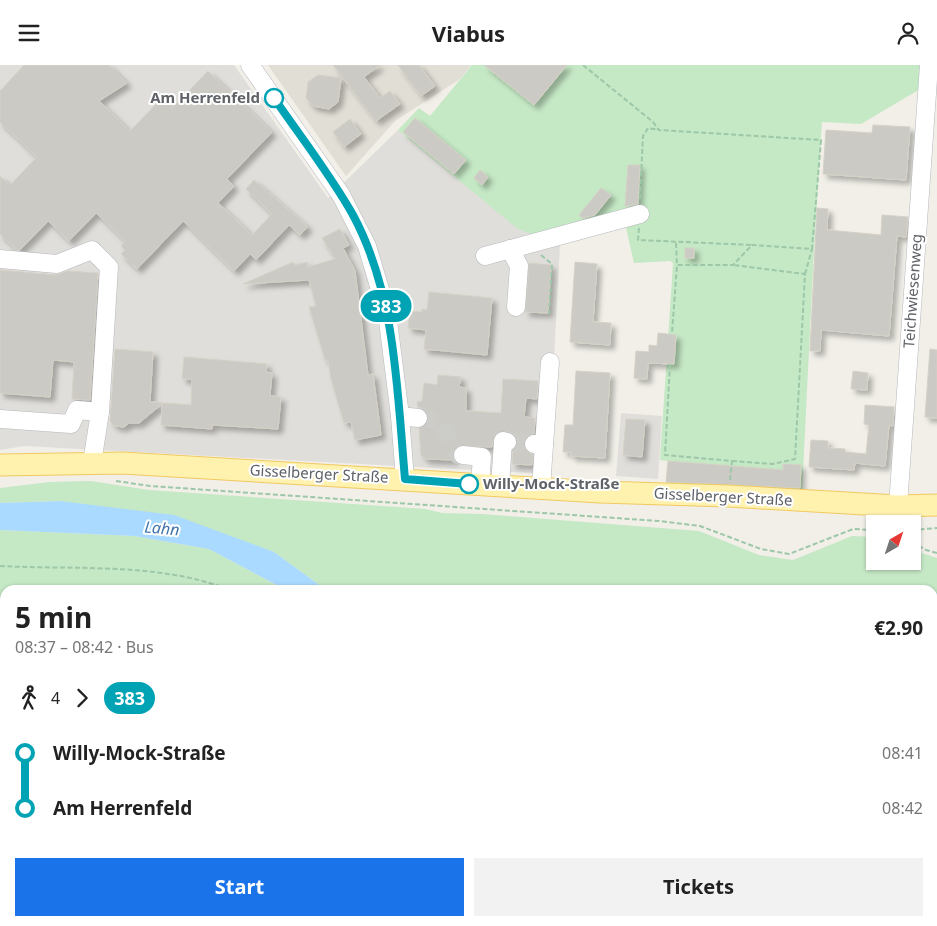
<!DOCTYPE html>
<meta charset="utf-8">
<style>
:root{--surface:#fff;--page:#f2f2f2;--text:#222;--muted:#767676;--accent:#1a73e8}
body{margin:0;font-family:"Noto Sans",sans-serif;background:var(--page);color:var(--text);height:100vh;display:flex;flex-direction:column;font-size:19px;white-space:nowrap}
*{box-sizing:border-box;margin:0}
p{font-size:16px;color:var(--muted)}
.icon{flex:none;width:28px;height:28px;fill:none;stroke:currentColor;stroke-width:2;stroke-linecap:round;stroke-linejoin:round}
.map{position:relative;flex:1;overflow:hidden}
.drawer{position:absolute;left:0px;top:520px;width:938px;height:341px;display:flex;flex-direction:column;background:var(--surface);border-radius:15px 15px 0 0;box-shadow:0 1px 4px #0004}
.drawer>*{flex:none}
.badge{padding:0 10px;border-radius:16px;font-size:18px;line-height:32px}
.needle{width:32px;rotate:39deg}
.controls{position:absolute;left:866px;top:450px;display:grid;gap:10px}
.controls a{display:grid;place-items:center;width:55px;height:55px;border-radius:0px;background:var(--surface);box-shadow:0 1px 4px #0004;font-size:25px}
.map>.badge{position:absolute;translate:-50% -50%;box-shadow:0 0 0 2px #fff}
.legs{display:flex;align-items:center;gap:8px;height:55px;padding:0 15px;font-size:16px}
.legs p{margin-inline-start:auto}
.head{display:flex;align-items:center;justify-content:space-between;height:85px;padding:0 15px}
h1{font-size:28px;font-weight:700;line-height:38px}
.button{display:flex;gap:10px;margin-top:auto;padding:10px 15px}
.button a{flex:1;height:58px;border-radius:0px;background:var(--accent);color:#fff;font-size:20px;font-weight:700;line-height:58px;text-align:center}
.button a+a{background:var(--page);color:var(--text)}
ul{padding:0 15px;list-style:none}
li{display:flex;align-items:center;gap:18px;height:55px;font-size:19px}
li i{display:grid;place-items:center;width:8px;height:100%;margin:0 6px;background:currentColor}
li i::after{content:'';width:12px;height:12px;margin:-6px;border:4px solid;border-radius:50%;background:var(--surface)}
li p{margin-inline-start:auto}
li:first-child i{background:linear-gradient(#0000 50%,currentColor 0)}
li:last-child i{background:linear-gradient(currentColor 50%,#0000 0)}
header{display:flex;justify-content:space-between;align-items:center;height:65px;padding:0 15px;background:var(--surface);font-size:22px;font-weight:700}
.map>svg:first-child{display:block}
</style>
<header><svg class="icon" aria-label="menu" viewBox="0 0 24 24"><path d="M4 6h16M4 12h16M4 18h16"/></svg>Viabus<svg class="icon" aria-label="person" viewBox="0 0 24 24"><circle cx="12" cy="8" r="4"/><path d="M4 21q1-7 8-7t8 7"/></svg></header>
<div class="map">
<svg width="937" height="861" viewBox="0 0 937 861">
<defs>
<filter id="shadow"><feDropShadow dx="4.5" dy="4.5" stdDeviation="2.5" flood-color="#0004"/></filter>
</defs>
<rect width="100%" height="100%" fill="#f1efe8"/>
<polygon fill="#fef7e0" points="0,749 5,754 5,856 666,856 657,861 0,861"/>
<g fill="#e0deda">
<polygon points="0,0 234,0 328,133 398,65 455,111 560,179 548,409 24,381 0,385"/>
<polygon points="621,348 662,351 658,414 616,411"/>
</g>
<polygon fill="#e1ded6" points="268,0 471,0 460,14 395,56 346,111"/>
<g fill="#c5e8c5">
<polygon points="472,0 937,0 937,14 861,59 822,57 814,184 802,427 734,422 735,402 728,401 727,422 666,417 668,396 660,395 673,198 670,196 634,198 625,158 560,179 518,164 398,65 419,43 430,51"/>
<polygon points="91,416 149,425 426,444 442,448 482,449 699,466 759,490 793,495 852,471 875,472 875,496 912,496 913,485 937,493 937,528 933,528 932,525 326,525 274,487 60,436 0,438 0,423 49,417"/>
<polygon points="0,465 134,471 209,484 286,525 5,525 5,617 0,618"/>
<polygon points="932,561 937,561 937,584 933,583"/>
<polygon points="933,591 937,591 937,690 933,692"/>
<polygon points="937,790 937,817 933,819 933,792"/>
<polygon points="787,856 861,856 853,861 777,861"/>
</g>
<g fill="#aadaff">
<polygon points="60,436 174,450 274,487 326,525 286,525 209,484 134,471 0,465 0,438"/>
<polygon points="932,528 937,528 937,561 933,561"/>
</g>
<g fill="#cccac5" stroke="#d6d1c6" filter="url(#shadow)">
<polygon points="24,0 109,0 127,18 99,36 130,66 162,33 172,43 208,6 272,67 227,114 234,121 218,138 252,170 272,149 246,124 254,115 308,162 300,170 289,160 256,195 250,189 234,206 183,156 137,204 121,189 125,185 121,181 125,176 96,148 69,176 48,156 20,185 17,185 0,169 0,111 10,120 37,92 0,57 0,26"/>
<polygon points="333,0 380,0 364,12 380,33 390,26 400,39 376,56"/>
<polygon points="398,0 419,0 435,21 421,31"/>
<polygon points="484,0 567,0 534,40"/>
<polygon points="318,10 341,13 338,37 329,44 313,41 306,33 308,17"/>
<polygon points="415,53 466,95 454,109 403,67"/>
<polygon points="350,54 361,69 344,82 333,67"/>
<polygon points="873,60 910,62 906,115 823,109 826,65 872,68"/>
<polygon points="628,100 640,100 638,139 627,141 625,141"/>
<polygon points="480,105 488,112 482,120 474,113"/>
<polygon points="601,123 611,130 595,150 583,153 579,150"/>
<polygon points="817,143 828,144 827,165 881,170 882,150 908,152 906,172 897,171 889,271 821,265 820,286 810,286"/>
<polygon points="340,164 349,180 343,183 355,206 368,310 373,309 381,370 355,375 351,357 344,358 331,314 328,295 325,295 309,242 316,241 309,215 243,219 293,197 295,200 307,197 308,202 335,194 322,173"/>
<rect x="685" y="183" width="9" height="10"/>
<polygon points="575,197 597,199 593,257 611,258 610,280 570,277"/>
<polygon points="529,198 551,200 548,248 525,247"/>
<polygon points="0,205 56,210 68,206 98,208 90,335 72,334 74,297 53,295 50,332 0,328"/>
<polygon points="429,227 492,233 487,290 424,284 426,265 408,263 410,246 422,247 422,244 427,245"/>
<polygon points="658,268 676,270 674,299 648,298 647,314 634,313 636,286 649,287 649,280 657,281"/>
<polygon points="115,284 153,287 150,337 191,340 192,314 182,314 184,292 267,299 266,307 272,308 270,331 281,332 278,364 212,360 212,364 161,360 162,339 139,358 129,358 124,362 115,361 110,356"/>
<polygon points="930,284 937,285 937,353 925,352"/>
<polygon points="576,306 610,308 605,393 571,391 571,387 563,387 565,360 573,360"/>
<polygon points="853,306 868,308 867,325 851,324"/>
<polygon points="438,310 461,312 459,322 466,323 466,346 501,348 503,314 538,316 537,334 526,333 524,352 535,353 534,369 526,372 523,378 527,387 533,390 532,400 512,399 513,385 517,380 517,375 514,369 506,366 495,369 492,382 458,381 453,388 454,395 426,394 421,390 419,363 426,360 429,354 425,345 418,342 417,337 422,336 424,318 437,320"/>
<polygon points="865,340 894,342 893,361 889,360 885,401 855,398 854,405 809,402 811,375 828,376 828,383 845,384 845,387 866,389 869,360 864,359"/>
<polygon points="626,354 645,355 642,392 623,390"/>
<polygon points="668,396 783,405 783,399 801,400 800,423 666,417"/>
</g>
<g fill="none" stroke-linecap="round" stroke-linejoin="round">
<g stroke="#ccccc8" stroke-width="18" stroke-dasharray="18 9" stroke-linecap="butt">
<polyline points="418,353 439,355 458,390 463,390"/>
<polyline points="507,377 534,379"/>
</g>
<g stroke="#b5b8bc" stroke-width="19">
<g id="minor">
<polyline points="250,0 341,130 367,181 387,248 400,351 405,414"/>
<polyline points="510,184 519,201 516,242"/>
<polyline points="485,191 640,149"/>
<polyline points="0,194 57,199 92,185 109,202 100,347 77,345 71,359 0,354"/>
<polyline points="400,351 418,353"/>
<polyline points="534,379 544,380 541,423"/>
<polyline points="544,380 550,297"/>
<polyline points="463,390 482,392 480,420"/>
<polyline points="92,398 100,347"/>
<polyline points="500,421 503,376 507,377"/>
<polyline points="898,441 929,0"/>
<polyline points="0,699 5,698"/>
<polyline points="932,716 937,715"/>
<polyline points="0,784 5,789"/>
<polyline points="0,856 5,852"/>
<polyline points="74,856 78,861"/>
</g>
</g>
<g stroke="#f2c960" stroke-width="23">
<polyline id="major" points="0,400 123,398 600,427 728,431 898,441 937,440"/>
</g>
<g stroke="#f9ab00" stroke-width="27">
<g id="highway">
<polyline points="932,758 937,756"/>
<polyline points="932,780 937,779"/>
<polyline points="704,861 713,856"/>
<polyline points="748,861 757,856"/>
</g>
</g>
<g stroke="#9cc7a9" stroke-width="2" stroke-dasharray="5 2.5" stroke-linecap="butt">
<polyline points="583,0 653,57 659,65 821,75 812,184 752,180 733,200 677,200 672,268"/>
<polyline points="640,134 643,71 648,63 659,65"/>
<polyline points="639,163 638,175 752,180"/>
<polyline points="676,178 677,200"/>
<polyline points="541,190 552,199 549,249"/>
<polyline points="805,209 812,184"/>
<polyline points="670,299 665,390 732,396 730,415"/>
<polyline points="732,396 773,399 795,394 805,209 733,200"/>
<polyline points="116,416 150,421 659,456 700,461 761,484 789,489 853,464 875,465"/>
<polyline points="912,465 937,463"/>
<polyline points="912,477 926,485 937,488"/>
<path d="M0,501C76,505 159,497 230,525"/>
<polyline points="932,587 937,587"/>
<polyline points="932,618 937,623"/>
<polyline points="0,622 5,620"/>
<polyline points="932,695 937,694"/>
<polyline points="933,730 937,735"/>
<polyline points="924,856 927,861"/>
</g>
<use href="#minor" stroke="#fff" stroke-width="18"/>
<use href="#major" stroke="#fff2af" stroke-width="21"/>
<use href="#highway" stroke="#fde293" stroke-width="25"/>
<g stroke="#b6b7b8" stroke-width="5.5">
<g id="rail">
<polyline points="932,830 937,828"/>
<polyline points="932,844 937,842"/>
<polyline points="875,861 884,856"/>
<polyline points="901,861 910,856"/>
</g>
</g>
<use href="#rail" stroke="#fff" stroke-width="4" stroke-dasharray="11" stroke-linecap="butt"/>
</g>
<g fill="none" stroke-linecap="round" stroke-linejoin="round">
<g stroke="#fff" stroke-width="11">
<path id="line-1" d="M274,33C300,71 330,109 353,150C396,230 397,325 405,414L469,419"/>
</g>
<use href="#line-1" stroke="#00a3b4" stroke-width="8"/>
</g>
<g fill="#fff" stroke="#00a3b4" stroke-width="2.5">
<circle cx="274" cy="33" r="9"/>
<circle cx="469" cy="419" r="9"/>
</g>
<g text-anchor="middle" stroke-width="4" stroke-linejoin="round" paint-order="stroke">
<g font-size="15" font-weight="bold" fill="#5f6368" stroke="#fff" text-anchor="end">
<text x="260" y="38">Am Herrenfeld</text>
<text x="483" y="424" text-anchor="start">Willy-Mock-Straße</text>
</g>
<g font-size="15" fill="#5f6368" stroke="#fff">
<text transform="translate(913 226) rotate(-86)" y="5">Teichwiesenweg</text>
<text transform="translate(319 409) rotate(3)" y="5">Gisselberger Straße</text>
<text transform="translate(723 432) rotate(3)" y="5">Gisselberger Straße</text>
</g>
<g font-size="16" font-style="italic" fill="#4174aa" stroke="#fff">
<text transform="translate(162 463) rotate(5)" y="6">Lahn</text>
</g>
</g>
</svg>
<div class="controls">
<a><svg class="needle" viewBox="-14 -14 28 28"><path d="M0-13l5 13h-10z" fill="#e53935"/><path d="M0 13l5-13h-10z" fill="#767676"/></svg></a>
</div>
<b class="badge" style="left:386px;top:241px;background:#00a3b4;color:#fff">383</b>
<section class="drawer">
<div class="head"><div><h1>5 min</h1><p>08:37 – 08:42 · Bus</p></div><b>€2.90</b></div>
<div class="legs"><svg class="icon" aria-label="walk" viewBox="0 0 24 24"><circle cx="13" cy="4" r="2"/><path d="M13 8l-2 6 4 7M11 14l-3 7M7 12l3-4h3l4 4"/></svg>4<svg class="icon" aria-label="forward" viewBox="0 0 24 24"><path d="M9 5l7 7-7 7"/></svg><b class="badge" style="background:#00a3b4;color:#fff">383</b></div>
<ul>
<li><i style="color:#00a3b4"></i><b>Willy-Mock-Straße</b><p>08:41</p></li>
<li><i style="color:#00a3b4"></i><b>Am Herrenfeld</b><p>08:42</p></li>
</ul>
<div class="button"><a>Start</a><a>Tickets</a></div>
</section>
</div>
